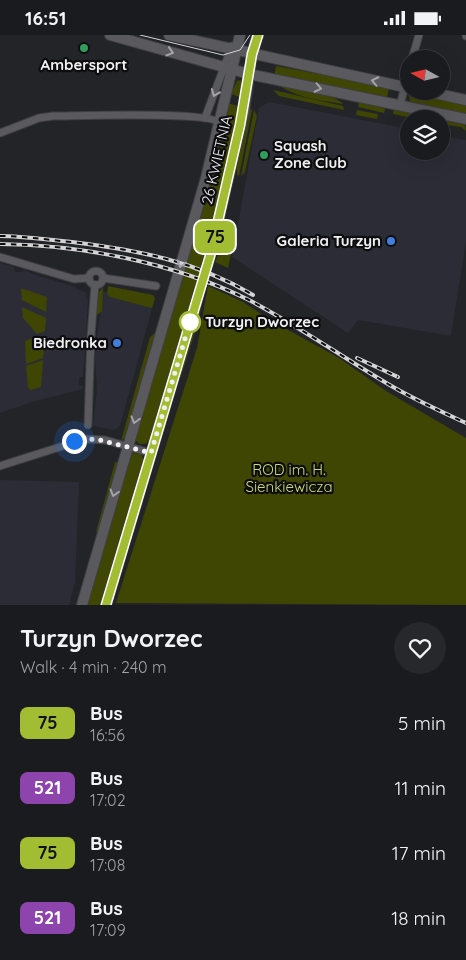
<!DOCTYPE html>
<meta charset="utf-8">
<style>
:root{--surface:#1a1b1e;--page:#27282b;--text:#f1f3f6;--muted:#9fa1a4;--line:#38393c}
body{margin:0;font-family:Quicksand,sans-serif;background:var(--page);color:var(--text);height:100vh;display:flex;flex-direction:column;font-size:19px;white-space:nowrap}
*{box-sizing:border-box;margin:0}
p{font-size:16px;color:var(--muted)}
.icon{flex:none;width:28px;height:28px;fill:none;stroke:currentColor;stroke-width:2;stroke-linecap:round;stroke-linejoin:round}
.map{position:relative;height:570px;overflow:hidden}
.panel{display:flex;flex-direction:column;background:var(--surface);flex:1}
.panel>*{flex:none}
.badge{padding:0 10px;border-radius:8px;font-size:18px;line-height:32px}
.needle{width:32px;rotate:278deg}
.fabs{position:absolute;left:400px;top:15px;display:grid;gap:10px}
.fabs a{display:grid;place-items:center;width:50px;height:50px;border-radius:50%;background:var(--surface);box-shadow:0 5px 20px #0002,0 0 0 1px var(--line);font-size:25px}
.you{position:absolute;width:25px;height:25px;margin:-12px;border:4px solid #fff;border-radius:50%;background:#1a73e8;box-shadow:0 0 0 8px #1a73e833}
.map>.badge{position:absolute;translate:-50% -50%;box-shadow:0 0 0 2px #fff}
.round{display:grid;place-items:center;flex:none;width:52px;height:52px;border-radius:26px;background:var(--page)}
.summary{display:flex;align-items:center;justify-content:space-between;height:85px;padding:0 20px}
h1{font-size:24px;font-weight:700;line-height:38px}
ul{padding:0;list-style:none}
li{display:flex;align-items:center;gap:15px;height:65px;padding:0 20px}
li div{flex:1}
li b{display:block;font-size:19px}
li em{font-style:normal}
li .badge{min-width:55px;font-weight:700;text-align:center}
.status{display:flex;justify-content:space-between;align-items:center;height:35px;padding:0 25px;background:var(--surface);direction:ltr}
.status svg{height:14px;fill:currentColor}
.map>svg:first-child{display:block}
</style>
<div class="status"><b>16:51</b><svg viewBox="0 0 49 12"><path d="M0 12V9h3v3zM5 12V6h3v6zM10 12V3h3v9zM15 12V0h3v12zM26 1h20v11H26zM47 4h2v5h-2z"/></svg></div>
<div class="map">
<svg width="466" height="570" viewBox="0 0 466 570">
<rect width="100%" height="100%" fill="#232428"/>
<g fill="#2c2c37">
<polygon points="269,67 409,94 409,116 441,116 441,101 466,105 466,206 451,301 358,285 348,298 232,222 259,73"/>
<polygon points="0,228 14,232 15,237 22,237 24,235 38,241 76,252 76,254 85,257 88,265 83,342 79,342 79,351 83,351 83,354 32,367 0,378"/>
<polygon points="103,256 148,270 152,273 120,391 114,395 93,391 97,354 95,319"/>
<polygon points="0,445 79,447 75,547 69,570 0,570"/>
</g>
<g fill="#3f4603">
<polygon points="276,31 389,52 387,64 274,41"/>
<polygon points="241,45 242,63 231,59 237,46"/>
<path d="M276,48C291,53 335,58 343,69C320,65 295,63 276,48Z"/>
<polygon points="273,55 343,71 344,75 279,61"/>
<polygon points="414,58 466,69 466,80 410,68 409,59"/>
<polygon points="359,65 386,70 384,78 358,72"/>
<polygon points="228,68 241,72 205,221 150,405 145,409 140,409 135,405"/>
<polygon points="394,72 436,84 417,84 393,79"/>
<polygon points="250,74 252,75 239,141 237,140 237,127"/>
<polygon points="254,75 257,81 245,137 241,141"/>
<polygon points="357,75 378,79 377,84 356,80"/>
<polygon points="441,85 465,90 466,96 461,92 441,89"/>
<polygon points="227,205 234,206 228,233 215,227"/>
<polygon points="108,251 153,260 155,263 152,273 110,262 107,259"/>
<polygon points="208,251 243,267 270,285 339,323 386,356 466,403 466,570 116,568 197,313"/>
<polygon points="103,252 102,276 96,281 99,257"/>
<polygon points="21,253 47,262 46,277 22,265"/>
<polygon points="203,263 199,284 181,342 179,341"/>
<polygon points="22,272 46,283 45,296 37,299 23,283"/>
<polygon points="155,298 154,310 127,401 121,406 150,302"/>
<polygon points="35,302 44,312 43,323 26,329 25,306"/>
<polygon points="43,325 41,352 30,355 28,352 26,331"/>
<polygon points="131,418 141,419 144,426 102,570 86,570 129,420"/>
<polygon points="115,427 119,428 99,496 96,497"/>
</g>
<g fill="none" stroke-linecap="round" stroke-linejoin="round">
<g stroke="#3f3f43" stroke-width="9">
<g id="street">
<polyline points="466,0 466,1"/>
<polyline points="412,24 419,0"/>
<polyline points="400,71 409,34"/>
<polyline points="205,83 232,11"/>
<path d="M0,98L39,83L53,81C76,81 210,76 220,88"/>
<polyline points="0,222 74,244 89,243"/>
<circle cx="96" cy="243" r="7"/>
<polyline points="103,243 156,251"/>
<polyline points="88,390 91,300 95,250"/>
<polyline points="0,431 85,404 105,405 151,418"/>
</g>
</g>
<g stroke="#3f3f43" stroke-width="12">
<g id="secondary">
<polyline points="110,0 249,39 466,84"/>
<polyline points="169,0 409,53"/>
<polyline points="425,56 466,65"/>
<polyline points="82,570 206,143 240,0"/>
<polyline points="106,570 210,221 244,76 252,19 258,0"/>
</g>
</g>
<use href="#street" stroke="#59595e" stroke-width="7"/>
<use href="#secondary" stroke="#59595e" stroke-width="10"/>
<polyline stroke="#d4d4d7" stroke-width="1" points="140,0 223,20 240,15 250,0"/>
<g stroke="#d4d4d7" stroke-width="4">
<g id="rail">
<path d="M0,201C24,201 48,205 72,207C137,215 196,226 253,260"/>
<path d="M0,209C84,210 174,228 249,265C297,290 342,322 388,349C413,364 440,376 466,388"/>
<polyline points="357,323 398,342"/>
</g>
</g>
<use href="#rail" stroke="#0d0d0f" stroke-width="2" stroke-dasharray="5.5" stroke-linecap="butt"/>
</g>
<defs><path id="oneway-chevron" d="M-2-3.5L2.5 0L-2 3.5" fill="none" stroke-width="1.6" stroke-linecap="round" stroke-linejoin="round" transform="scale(1.25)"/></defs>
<g stroke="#a4a4a8">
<use href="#oneway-chevron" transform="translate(170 17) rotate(17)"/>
<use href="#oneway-chevron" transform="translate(375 46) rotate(-168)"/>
<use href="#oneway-chevron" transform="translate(318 53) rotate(12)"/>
<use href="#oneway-chevron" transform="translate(215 58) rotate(112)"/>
<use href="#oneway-chevron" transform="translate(181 229) rotate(106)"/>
<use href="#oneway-chevron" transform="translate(135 385) rotate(106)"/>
<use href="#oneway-chevron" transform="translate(114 458) rotate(106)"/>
</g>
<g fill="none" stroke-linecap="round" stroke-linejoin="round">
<g stroke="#fff" stroke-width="11">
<polyline id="line" points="106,570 210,221 240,90 252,19 258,0"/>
</g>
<use href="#line" stroke="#a2bd31" stroke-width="8"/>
<polyline stroke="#f0f0f3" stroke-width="5" stroke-dasharray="0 9" points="74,406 96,404 151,418 190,287"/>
</g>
<g fill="#2e9e5b" stroke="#0d0d0f" stroke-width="2">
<circle cx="84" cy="13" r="5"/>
<circle cx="264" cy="120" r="5"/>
</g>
<g fill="#3f7fe0" stroke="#0d0d0f" stroke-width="2">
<circle cx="391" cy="206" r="5"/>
<circle cx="117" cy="308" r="5"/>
</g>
<circle fill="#fff" stroke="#a2bd31" stroke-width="2.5" cx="190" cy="287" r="10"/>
<g text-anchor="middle" stroke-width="4.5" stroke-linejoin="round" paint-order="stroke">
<g font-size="15" font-weight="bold" fill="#f0f0f3" stroke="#0d0d0f" text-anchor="end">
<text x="84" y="35" text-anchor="middle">Ambersport</text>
<text x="274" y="116" text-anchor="start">Squash<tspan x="274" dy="17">Zone Club</tspan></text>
<text x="381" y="211">Galeria Turzyn</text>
<text x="107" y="313">Biedronka</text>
</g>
<g font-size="15" fill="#f0f0f3" stroke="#0d0d0f">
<text transform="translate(217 125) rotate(-77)" y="5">26 KWIETNIA</text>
</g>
<g font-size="15" font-weight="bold" fill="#f0f0f3" stroke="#0d0d0f" text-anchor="start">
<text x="205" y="292">Turzyn Dworzec</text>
</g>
<g font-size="15" fill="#cada6e" stroke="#0d0d0f">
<text x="289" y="440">ROD im. H.<tspan x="289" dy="17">Sienkiewicza</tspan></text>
</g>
</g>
</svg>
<div class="fabs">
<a><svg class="needle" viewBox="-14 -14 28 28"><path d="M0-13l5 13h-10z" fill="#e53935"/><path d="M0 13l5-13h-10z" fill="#9fa1a4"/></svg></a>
<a><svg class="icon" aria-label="layers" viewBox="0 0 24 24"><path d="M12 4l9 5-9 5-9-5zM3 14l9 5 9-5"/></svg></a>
</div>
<div class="you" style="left:74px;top:406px"></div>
<b class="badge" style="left:215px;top:202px;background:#a2bd31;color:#111">75</b>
</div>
<section class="panel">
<div class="summary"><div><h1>Turzyn Dworzec</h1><p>Walk · 4 min · 240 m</p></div><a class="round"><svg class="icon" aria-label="heart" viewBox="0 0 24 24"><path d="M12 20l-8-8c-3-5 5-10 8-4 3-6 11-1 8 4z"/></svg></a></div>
<ul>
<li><span class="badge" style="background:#a2bd31;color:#111">75</span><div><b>Bus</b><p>16:56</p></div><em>5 min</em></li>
<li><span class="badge" style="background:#8e44ad;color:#fff">521</span><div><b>Bus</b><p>17:02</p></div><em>11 min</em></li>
<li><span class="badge" style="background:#a2bd31;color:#111">75</span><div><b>Bus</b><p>17:08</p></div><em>17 min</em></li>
<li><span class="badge" style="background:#8e44ad;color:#fff">521</span><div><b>Bus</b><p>17:09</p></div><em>18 min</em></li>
</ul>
</section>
